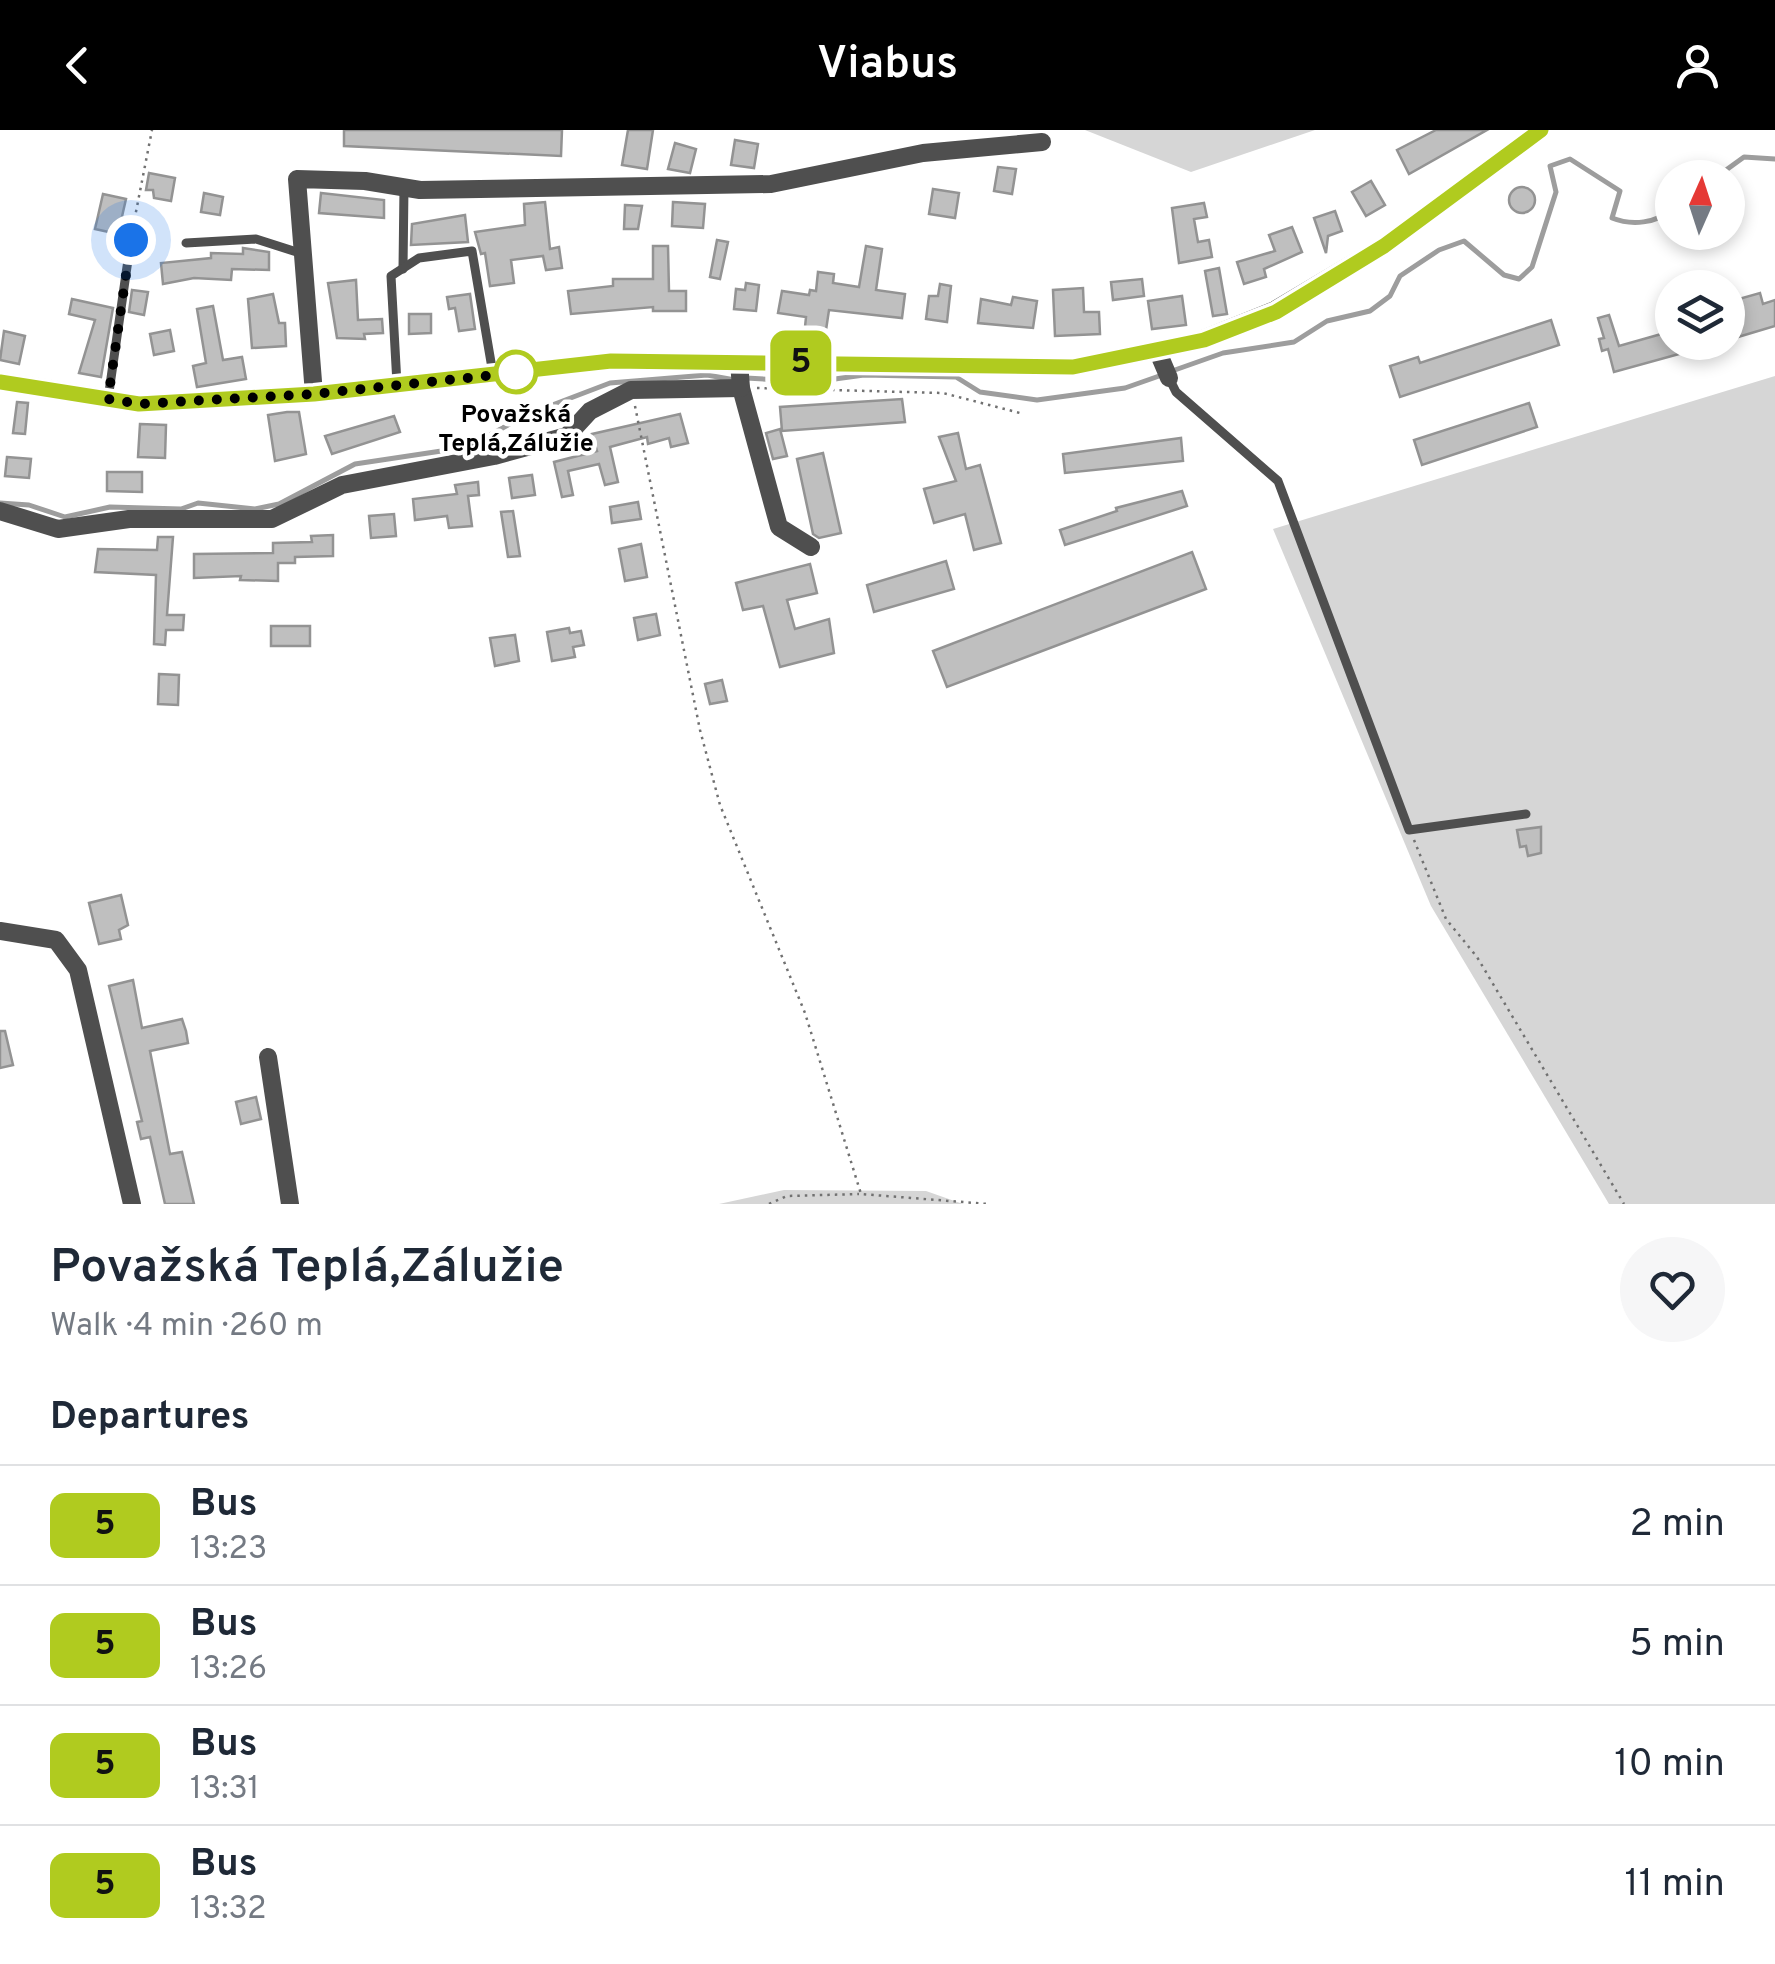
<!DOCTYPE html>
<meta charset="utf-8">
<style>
:root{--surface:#fff;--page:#f6f6f7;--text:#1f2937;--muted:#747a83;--line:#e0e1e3;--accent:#000}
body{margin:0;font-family:Overpass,sans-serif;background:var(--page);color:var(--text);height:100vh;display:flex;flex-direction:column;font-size:38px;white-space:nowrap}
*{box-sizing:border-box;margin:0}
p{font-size:32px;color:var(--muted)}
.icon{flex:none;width:55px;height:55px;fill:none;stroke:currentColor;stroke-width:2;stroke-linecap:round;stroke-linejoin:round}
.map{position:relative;height:1074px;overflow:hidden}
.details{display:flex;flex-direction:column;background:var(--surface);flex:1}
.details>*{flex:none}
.badge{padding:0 20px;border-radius:15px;font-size:35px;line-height:65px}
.needle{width:65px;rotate:3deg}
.buttons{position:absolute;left:1655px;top:30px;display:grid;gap:20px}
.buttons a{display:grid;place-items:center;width:90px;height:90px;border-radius:50%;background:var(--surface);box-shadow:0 5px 15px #0003;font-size:50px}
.you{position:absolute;width:50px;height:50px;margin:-25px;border:8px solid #fff;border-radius:50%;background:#1a73e8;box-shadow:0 0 0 15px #1a73e833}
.map>.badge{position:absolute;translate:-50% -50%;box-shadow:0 0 0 5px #fff}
h2{padding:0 50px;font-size:38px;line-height:90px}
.round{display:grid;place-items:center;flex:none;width:105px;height:105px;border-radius:52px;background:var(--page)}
.summary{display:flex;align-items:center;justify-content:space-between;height:170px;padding:0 50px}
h1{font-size:48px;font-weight:600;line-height:75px}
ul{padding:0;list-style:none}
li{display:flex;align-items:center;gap:30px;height:120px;padding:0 50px;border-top:2px solid var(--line)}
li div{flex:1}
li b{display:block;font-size:38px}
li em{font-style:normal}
li .badge{min-width:110px;font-weight:700;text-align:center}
header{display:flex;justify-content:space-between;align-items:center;height:130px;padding:0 50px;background:var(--accent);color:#fff;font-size:45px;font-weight:600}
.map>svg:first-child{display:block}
</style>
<header><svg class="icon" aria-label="back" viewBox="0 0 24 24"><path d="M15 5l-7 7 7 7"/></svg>Viabus<svg class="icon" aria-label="person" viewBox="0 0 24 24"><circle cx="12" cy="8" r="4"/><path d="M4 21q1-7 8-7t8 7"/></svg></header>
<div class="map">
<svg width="1775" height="1074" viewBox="0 0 1775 1074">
<rect width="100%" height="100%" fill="#fff"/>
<g fill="#d6d6d6">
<polygon points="1085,0 1315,0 1191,42"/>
<polygon points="1775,246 1775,1074 1609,1074 1431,776 1273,399"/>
<polygon points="784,1060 926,1061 963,1074 719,1074"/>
</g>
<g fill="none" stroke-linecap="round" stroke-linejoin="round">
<g stroke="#9d9d9d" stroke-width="5">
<polyline points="1715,48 1744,27 1775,29"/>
<path d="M1172,241L1223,223L1294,212L1327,191L1370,181L1390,166L1400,146L1439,120L1464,111L1504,145L1519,149L1532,137L1556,62L1550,36L1570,29L1620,61L1612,88C1632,96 1656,93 1672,80"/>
<polyline points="746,248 813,252 864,245 956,247 980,262 1037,270 1125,258 1162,245"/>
<polyline points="0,373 29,375 65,387 110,377 181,379 198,373 255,379 279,374 355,334 468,317 526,285 610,253 707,245 735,250"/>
</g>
</g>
<g fill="#bfbfbf" stroke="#939393" stroke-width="2.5">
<polygon points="344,0 562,0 561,26 344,16"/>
<polygon points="628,0 653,0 647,39 622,35"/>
<polygon points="1436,0 1487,0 1409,44 1397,20"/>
<polygon points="735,10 758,14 754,38 731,35"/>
<polygon points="675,13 696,19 690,43 668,39"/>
<polygon points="998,37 1016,39 1012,64 994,61"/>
<polygon points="149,43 175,48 171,71 154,68 153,60 146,60"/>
<polygon points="1371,51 1385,75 1366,86 1352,62"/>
<circle cx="1522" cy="70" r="13"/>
<polygon points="933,59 959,63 955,88 929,84"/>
<polygon points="204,63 223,67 220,85 201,82"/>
<polygon points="321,63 384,70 384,88 319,83"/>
<polygon points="103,64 126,69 118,104 95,99"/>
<polygon points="545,72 550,119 559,117 562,138 546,140 543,126 511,130 514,153 490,156 485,123 481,124 475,102 525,95 524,74"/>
<polygon points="673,72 705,74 703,98 672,96"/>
<polygon points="1204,73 1207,87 1194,89 1198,112 1209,110 1212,127 1179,133 1172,78"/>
<polygon points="625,75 642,76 638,99 624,99"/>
<polygon points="1335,81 1342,101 1328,106 1326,123 1314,88"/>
<polygon points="465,85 468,112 411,115 412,94"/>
<polygon points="1292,97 1302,122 1264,139 1266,147 1244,154 1237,132 1275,121 1269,105"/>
<polygon points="717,110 728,112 720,149 710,147"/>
<polygon points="653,116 668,116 669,161 686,161 686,181 653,181 653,177 571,184 568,161 613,156 613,149 653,149"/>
<polygon points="866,116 882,119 876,160 905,164 902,188 829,180 826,200 805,197 806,187 778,183 782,161 809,165 810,160 816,161 818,142 834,144 833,153 859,157"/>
<polygon points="243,118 269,122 269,140 232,139 231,150 194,148 163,154 161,133 211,128 211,123 243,124"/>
<polygon points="1219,138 1227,184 1213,186 1205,141"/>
<polygon points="1142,149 1144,166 1113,170 1111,152"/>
<polygon points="356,150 358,190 382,189 383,203 364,204 365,209 337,208 328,153"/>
<polygon points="746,153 759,155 756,181 734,179 736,159 745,160"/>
<polygon points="940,154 951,156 947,192 926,189 929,166 938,166"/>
<polygon points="1083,158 1084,182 1099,182 1100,204 1055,206 1053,160"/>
<polygon points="132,160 148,162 144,185 129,182"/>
<polygon points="1760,163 1763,174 1775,170 1775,196 1728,210 1728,185 1732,183 1728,172"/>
<polygon points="273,164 279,193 285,193 286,216 252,218 248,169"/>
<polygon points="470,164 475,199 459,201 455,178 449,179 447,167"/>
<polygon points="1182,166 1186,195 1152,199 1148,171"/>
<polygon points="1013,167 1037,171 1033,198 978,193 981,169 1011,175"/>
<polygon points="72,169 113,178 101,247 79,243 95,190 69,184"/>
<polygon points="213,176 223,230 242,227 246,249 197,257 193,236 206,233 197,179"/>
<polygon points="409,184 431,184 431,203 409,204"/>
<polygon points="1609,185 1619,216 1672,201 1672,212 1708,216 1614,242 1608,219 1602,221 1599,209 1604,208 1598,188"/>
<polygon points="1551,190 1559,215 1400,267 1390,236 1418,227 1420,233"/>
<polygon points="170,200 174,221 154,225 150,204"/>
<polygon points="4,201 25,206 19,234 0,230"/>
<polygon points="902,269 905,292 782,301 780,277"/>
<polygon points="17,272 28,273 25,304 13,303"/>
<polygon points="1529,273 1537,297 1422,335 1414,310"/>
<polygon points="287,282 299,282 306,324 275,331 268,285"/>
<polygon points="680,284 688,313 671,317 669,308 648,314 647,307 610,317 618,352 605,355 599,334 568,341 573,365 562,367 554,332 597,321 592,304"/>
<polygon points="394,286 400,302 332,324 325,306"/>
<polygon points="140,294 166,295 165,328 138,327"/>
<polygon points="780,299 787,326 773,329 766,303"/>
<polygon points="958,303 966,339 980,335 1001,413 974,420 965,384 934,393 924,359 956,351 939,307"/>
<polygon points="1181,308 1183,331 1065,343 1063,324"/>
<polygon points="823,323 841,403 819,408 813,404 797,329"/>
<polygon points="7,327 31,329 29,348 5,346"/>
<polygon points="107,342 142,342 142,362 107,361"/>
<polygon points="532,345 535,365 512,368 509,348"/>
<polygon points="478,352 479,365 468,366 472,396 449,398 447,386 415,390 413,369 457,364 455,355"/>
<polygon points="1182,361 1187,376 1065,415 1060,400 1117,381 1116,378"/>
<polygon points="638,372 641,389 612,393 610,377"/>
<polygon points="513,381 520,426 508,427 501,382"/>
<polygon points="394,384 396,406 371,408 369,386"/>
<polygon points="333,405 333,426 295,427 295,433 278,433 278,451 240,450 241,446 194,448 194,424 273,423 273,413 312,412 311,406"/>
<polygon points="158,407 173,407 167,485 184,485 183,500 166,500 165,515 154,514 156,445 95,442 98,419 157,420"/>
<polygon points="641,414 647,447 625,451 619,419"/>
<polygon points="1192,422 1206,459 947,557 933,521"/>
<polygon points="946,431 954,459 874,482 867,455"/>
<polygon points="810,434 817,463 787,470 795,499 829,489 834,523 780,537 763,476 743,480 736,453"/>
<polygon points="656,484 660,505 638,510 634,488"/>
<rect x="271" y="496" width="39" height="20"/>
<polygon points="569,498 570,503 581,501 584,515 573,517 575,527 552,531 547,502"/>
<polygon points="515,505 519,531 495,536 490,508"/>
<polygon points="159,544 179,545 178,575 158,574"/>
<polygon points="722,550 727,571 710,574 705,554"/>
<polygon points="1541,697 1541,723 1528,726 1526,716 1520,717 1517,700"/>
<polygon points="121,765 128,795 119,800 121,809 99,814 89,773"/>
<polygon points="133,850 142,898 182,889 186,901 188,913 150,921 170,1024 182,1022 194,1074 165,1074 150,1007 141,1009 137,992 142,991 109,856"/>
<polygon points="0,901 5,901 13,935 0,938"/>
<polygon points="256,967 261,989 241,994 236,972"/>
</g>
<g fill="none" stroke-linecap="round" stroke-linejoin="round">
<g stroke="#717171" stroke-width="2.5" stroke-dasharray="2.5 5" stroke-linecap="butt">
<polyline points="133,97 152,0"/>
<polyline points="757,258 943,263 1020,283"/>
<polyline points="635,276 700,600 720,675 805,883 861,1064 988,1074"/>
<polyline points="1414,710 1446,789 1477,827 1624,1074"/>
<polyline points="769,1074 787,1066 859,1064"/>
</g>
<g stroke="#4f4f4f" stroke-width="9">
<polyline points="186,113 256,109 303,124"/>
<polyline points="403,139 404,57"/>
<polyline points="1169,248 1176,262 1278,351 1409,700 1526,684"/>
<polyline points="397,254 391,146 419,128 472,121 493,244"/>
<polyline points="108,269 131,109"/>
</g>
<g stroke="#4f4f4f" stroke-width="18">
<polyline points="1158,222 1169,248"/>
<polyline points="739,232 741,258 779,397 811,417"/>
<polyline points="314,264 297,49 365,51 420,60 771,54 923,23 1042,12"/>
<polyline points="0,381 58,399 129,389 272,389 342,355 494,326 567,306 590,281 631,260 741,258"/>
<polyline points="0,801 56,810 78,840 132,1074"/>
<polyline points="268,927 290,1074"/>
</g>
<polyline stroke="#4f4f4f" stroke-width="20" points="0,252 139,274 314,264 611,231 1073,237 1203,210 1275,181 1384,116 1541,0"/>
</g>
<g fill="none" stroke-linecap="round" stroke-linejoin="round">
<g stroke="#fff" stroke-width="22">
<polyline id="line" points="0,252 139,274 314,264 611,231 1073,237 1204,210 1276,182 1384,116 1541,0"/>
</g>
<use href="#line" stroke="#b0cb1f" stroke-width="15"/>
<polyline stroke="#000" stroke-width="10" stroke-dasharray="0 18" points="131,110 108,269 139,274 314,264 524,242 516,242"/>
</g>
<circle fill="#fff" stroke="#b0cb1f" stroke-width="5" cx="516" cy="242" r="20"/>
<g text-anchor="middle" stroke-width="9" stroke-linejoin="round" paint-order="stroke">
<g font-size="25" font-weight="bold" fill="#000" stroke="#fff">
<text x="516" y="292">Považská<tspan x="516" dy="29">Teplá,Zálužie</tspan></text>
</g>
</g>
</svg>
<div class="buttons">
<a><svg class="needle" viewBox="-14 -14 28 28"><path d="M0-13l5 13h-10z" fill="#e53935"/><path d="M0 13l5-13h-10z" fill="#747a83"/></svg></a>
<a><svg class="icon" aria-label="layers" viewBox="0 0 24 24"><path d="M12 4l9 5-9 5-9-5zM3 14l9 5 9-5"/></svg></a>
</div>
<div class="you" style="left:131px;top:110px"></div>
<b class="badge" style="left:801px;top:233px;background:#b0cb1f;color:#111">5</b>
</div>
<section class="details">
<div class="summary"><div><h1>Považská Teplá,Zálužie</h1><p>Walk · 4 min · 260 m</p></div><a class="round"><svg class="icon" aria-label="heart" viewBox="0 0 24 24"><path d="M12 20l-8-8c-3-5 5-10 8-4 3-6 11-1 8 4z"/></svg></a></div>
<h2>Departures</h2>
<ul>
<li><span class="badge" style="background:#b0cb1f;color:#111">5</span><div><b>Bus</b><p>13:23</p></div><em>2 min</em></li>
<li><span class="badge" style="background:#b0cb1f;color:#111">5</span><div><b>Bus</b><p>13:26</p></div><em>5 min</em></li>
<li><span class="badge" style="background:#b0cb1f;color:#111">5</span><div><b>Bus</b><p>13:31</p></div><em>10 min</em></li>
<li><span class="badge" style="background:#b0cb1f;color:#111">5</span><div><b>Bus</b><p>13:32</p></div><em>11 min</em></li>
</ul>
</section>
